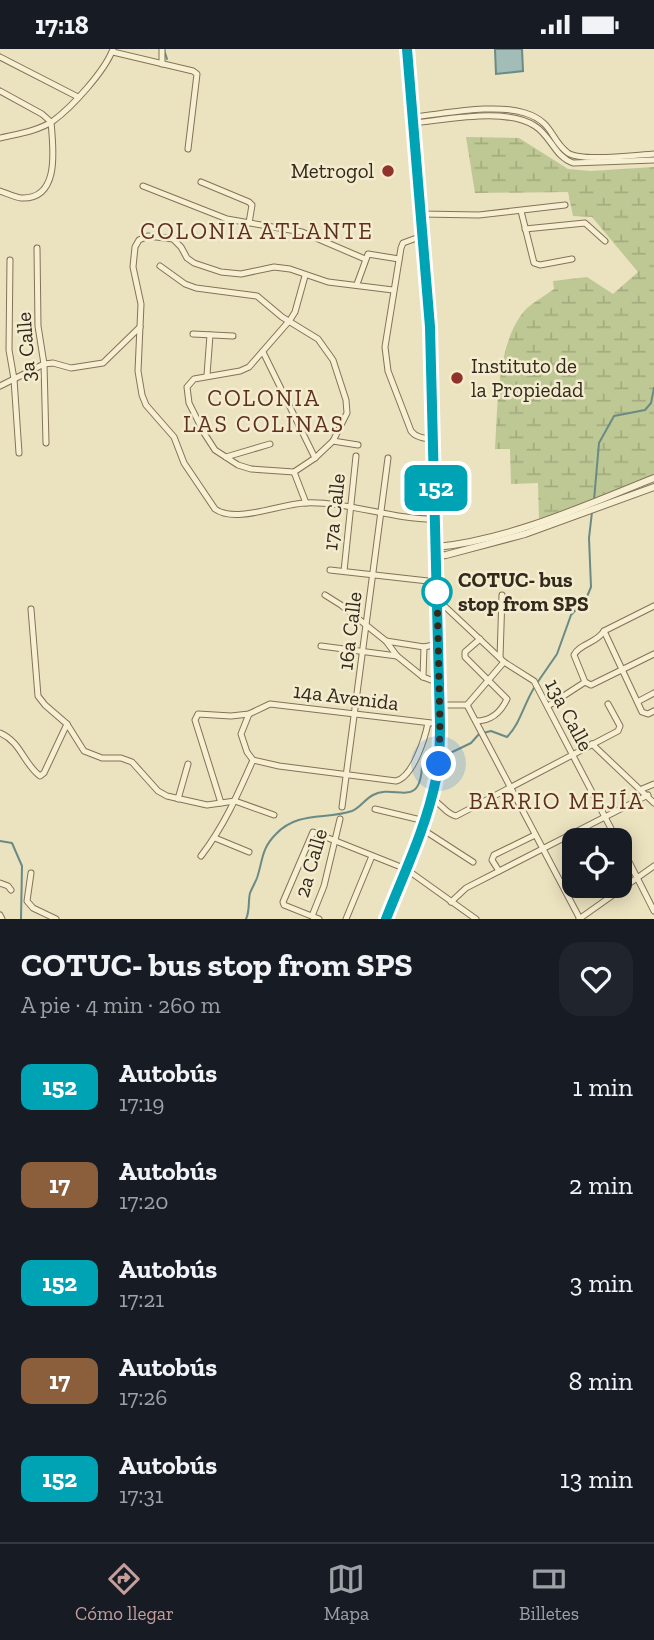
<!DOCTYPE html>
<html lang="es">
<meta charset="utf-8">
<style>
:root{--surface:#171b24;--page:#20242c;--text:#f1f3f6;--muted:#9ea1a6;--line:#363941;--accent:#c59d9b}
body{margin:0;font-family:"Zilla Slab",serif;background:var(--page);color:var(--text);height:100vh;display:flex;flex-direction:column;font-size:26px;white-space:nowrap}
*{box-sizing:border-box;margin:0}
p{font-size:23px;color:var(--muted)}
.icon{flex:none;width:38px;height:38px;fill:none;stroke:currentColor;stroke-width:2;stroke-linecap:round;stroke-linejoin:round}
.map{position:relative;height:870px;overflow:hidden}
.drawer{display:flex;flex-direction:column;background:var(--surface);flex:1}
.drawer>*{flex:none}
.badge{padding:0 14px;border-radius:10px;font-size:24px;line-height:46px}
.buttons{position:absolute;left:562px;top:779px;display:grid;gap:14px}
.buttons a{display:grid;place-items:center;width:70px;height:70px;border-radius:14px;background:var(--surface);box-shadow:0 4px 18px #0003;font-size:35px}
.you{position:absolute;width:35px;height:35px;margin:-18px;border:5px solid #fff;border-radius:50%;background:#1a73e8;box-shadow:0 0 0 10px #1a73e833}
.map>.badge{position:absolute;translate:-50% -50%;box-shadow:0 0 0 4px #fff}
.round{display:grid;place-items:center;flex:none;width:74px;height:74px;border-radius:21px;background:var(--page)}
.head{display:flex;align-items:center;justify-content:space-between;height:119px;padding:0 21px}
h1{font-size:33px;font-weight:700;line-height:52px}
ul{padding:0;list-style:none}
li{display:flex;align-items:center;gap:21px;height:98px;padding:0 21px}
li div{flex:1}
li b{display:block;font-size:26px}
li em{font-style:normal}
li .badge{min-width:77px;font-weight:700;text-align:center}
.status{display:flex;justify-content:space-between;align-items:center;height:49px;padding:0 35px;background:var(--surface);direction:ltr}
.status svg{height:19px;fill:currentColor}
.tabs{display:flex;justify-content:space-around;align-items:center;height:98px;border-top:2px solid var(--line);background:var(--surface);font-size:19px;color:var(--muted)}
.tabs a{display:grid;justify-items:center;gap:4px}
.tabs .current{color:var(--accent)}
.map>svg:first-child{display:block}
</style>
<div class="status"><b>17:18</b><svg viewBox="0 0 49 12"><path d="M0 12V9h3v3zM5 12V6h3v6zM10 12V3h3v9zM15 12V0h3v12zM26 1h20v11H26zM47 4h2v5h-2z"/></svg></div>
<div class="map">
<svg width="654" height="870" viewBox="0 0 654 870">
<defs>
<pattern id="wetland-marsh" width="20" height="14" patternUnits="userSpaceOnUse" patternTransform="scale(1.75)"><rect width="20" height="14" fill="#bec894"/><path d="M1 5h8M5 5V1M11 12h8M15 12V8" fill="none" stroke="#a4ac7f"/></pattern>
</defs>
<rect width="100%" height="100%" fill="#ebe2bf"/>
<path fill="url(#wetland-marsh)" d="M466,88L519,89L568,120L591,122L654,118V425L539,471L538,434L511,435L510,400H495C498,357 496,292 527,259C535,252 546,246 554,240L553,232L587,228L613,245L638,223L592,168L573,167L568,143L475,144Z"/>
<polygon fill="#a2bdb7" stroke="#6a8a85" stroke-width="2" points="495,0 522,0 523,22 496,25"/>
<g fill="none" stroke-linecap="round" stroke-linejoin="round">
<g stroke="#6a8a85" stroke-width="2">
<polyline points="164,1 167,10"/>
<polyline points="594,451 599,394 614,367 645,361 651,354 654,339"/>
<polyline points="537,634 557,605 571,566 586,550 591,538 589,489 592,463"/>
<path d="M444,707L471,694L479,685L491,682L507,688C520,675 524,655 534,639"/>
<polyline points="0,792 12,794 22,817 21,870"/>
<path d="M246,870C250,862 248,852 250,844C252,839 255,834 257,829C263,811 261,800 276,785C298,762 325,771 352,762C360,759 365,750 373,746C395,734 421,762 422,715L429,708"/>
</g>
<g stroke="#837358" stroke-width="7">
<g id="minor">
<polyline points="162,0 162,15"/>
<polyline points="113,3 193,22 197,25 188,100"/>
<polyline points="0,8 78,48"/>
<path d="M0,42L42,65L51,73C53,98 61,151 21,149C14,148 6,144 0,142"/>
<path d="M412,68C445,65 494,54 525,64C554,73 550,91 568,104C582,113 635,106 654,105"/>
<path d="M412,74C447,71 506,58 535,77C551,87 555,108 573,114L654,111"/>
<path d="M0,89C17,85 38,82 53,72C72,58 105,22 113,0"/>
<polyline points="201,133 249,153 252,156 249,174"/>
<polyline points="143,137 227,170 302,183 365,210"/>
<polyline points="521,162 534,214 540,216 572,210"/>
<polyline points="421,165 479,166 565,156"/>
<polyline points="525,180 585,174 605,192"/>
<path d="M422,187L403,194L401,199L385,298L388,322L411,382C416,389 426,390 435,390"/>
<polyline points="37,199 38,277 44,315 46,394"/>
<polyline points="10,211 9,301 14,330 19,404"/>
<polyline points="160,217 185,235 196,239 257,247 282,268 318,290 333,311 346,351 347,364 333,392"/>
<polyline points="305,227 295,263 290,271 249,318 240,322 194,330 187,338 189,354 204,384 215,401 238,416 251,420 294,423 315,409 333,392 358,396"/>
<polyline points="357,235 368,205 399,210"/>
<path d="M393,241L328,233L290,220L274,218L241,225L221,223L194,214L187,209L181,198L173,190L148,187L139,191L135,198L133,218L141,255L138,322L142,346L146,356L174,388L184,414L215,460C236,475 279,455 305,454C347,452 393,471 436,470"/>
<polyline points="193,285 233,287"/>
<polyline points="263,303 315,409"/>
<polyline points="207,326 210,286"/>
<polyline points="0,337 44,315 53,314 71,319 103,314 140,278"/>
<polyline points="226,408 270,395"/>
<polyline points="294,423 306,454"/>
<polyline points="330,521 437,533"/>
<polyline points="344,522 356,407"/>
<polyline points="325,546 341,556 386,592 397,607 423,628 439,634"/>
<polyline points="437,550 504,613 534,632 617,791"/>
<path d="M654,557L604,582C597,594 579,595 574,606L585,633L591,636L654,605"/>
<polyline points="31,560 38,647 45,656 67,675 84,702 102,709 121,709 132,713 158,742 167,747 207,756 235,752 274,766"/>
<polyline points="604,582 642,663 648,665 654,662"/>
<polyline points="386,592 424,598 438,595"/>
<polyline points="321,597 397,607"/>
<polyline points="500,609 502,546"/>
<polyline points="423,628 424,598"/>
<polyline points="639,652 654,644"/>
<polyline points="440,656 467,656 504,613"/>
<polyline points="467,656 580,870"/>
<polyline points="548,657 585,633"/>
<path d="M249,665L241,685L247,703L253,711L279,717L396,732C413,728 425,689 428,674"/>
<path d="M476,672C491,672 501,663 507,650L465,608V603L480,590"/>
<path d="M0,684C21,693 23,714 40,727L44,724L67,675"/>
<polyline points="592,695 654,754"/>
<polyline points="642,740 654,735"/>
<polyline points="178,750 188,715"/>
<path d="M431,750C442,754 445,765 456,767L618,682L620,677L608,655"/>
<polyline points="221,754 195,671 198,665 231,667 249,665 270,655 440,675"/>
<polyline points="342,758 388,409"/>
<polyline points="375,760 425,772"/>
<polyline points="422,780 473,813"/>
<polyline points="215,789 249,803"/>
<polyline points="620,795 654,862"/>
<path d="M201,807C224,777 238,745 253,711"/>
<polyline points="499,822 492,811 494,806 535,786"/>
<polyline points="31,824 27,852 33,859 56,870"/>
<polyline points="0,834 8,837 11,841"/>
<polyline points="451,853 466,839 648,746"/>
<polyline points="0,866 2,870"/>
<polyline points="312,867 324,837 340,770"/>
<polyline points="319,870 284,856 283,853 313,783 406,820 476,870"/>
<polyline points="346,870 372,807"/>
<polyline points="579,870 654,817"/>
</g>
</g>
<g stroke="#837358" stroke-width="8">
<g id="tertiary">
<path d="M437,498C512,490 584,457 654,429"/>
<polyline points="437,507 446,506 525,485 654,438"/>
</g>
</g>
<g stroke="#50402d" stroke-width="10">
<path id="primary" d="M386,870C404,824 426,779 436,730C440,712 440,693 440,675L430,278L407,0"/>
</g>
<use href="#minor" stroke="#f7efd2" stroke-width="5"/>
<use href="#tertiary" stroke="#f7efd2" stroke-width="6"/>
<use href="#primary" stroke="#eeda98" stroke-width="8"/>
</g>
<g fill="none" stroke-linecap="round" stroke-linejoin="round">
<g stroke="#fff" stroke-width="16">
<path id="line" d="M386,870C404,824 426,779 436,730C440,712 440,693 440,675L430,278L407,0"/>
</g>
<use href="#line" stroke="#00a3b4" stroke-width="10"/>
<polyline stroke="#33291c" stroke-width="7" stroke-dasharray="0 12.6" points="437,543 437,541 440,675 439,715"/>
</g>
<g fill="#8f332b" stroke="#f3ecce" stroke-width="2.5">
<circle cx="388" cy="122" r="7"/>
<circle cx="457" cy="329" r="7"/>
</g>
<circle fill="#fff" stroke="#00a3b4" stroke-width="3.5" cx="437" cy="543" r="14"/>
<g text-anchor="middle" stroke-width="5" stroke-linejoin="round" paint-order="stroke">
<g font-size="21" fill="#33291c" stroke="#f3ecce" text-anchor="end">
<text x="374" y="129">Metrogol</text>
<text x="471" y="324" text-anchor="start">Instituto de<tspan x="471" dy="24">la Propiedad</tspan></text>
</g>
<g font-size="21" fill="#33291c" stroke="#f3ecce">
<text transform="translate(26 298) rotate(-94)" y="7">3a Calle</text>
<text transform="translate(334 463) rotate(-84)" y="7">17a Calle</text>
<text transform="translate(350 582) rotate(-83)" y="7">16a Calle</text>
<text transform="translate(346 648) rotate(7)" y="7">14a Avenida</text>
<text transform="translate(569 666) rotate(62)" y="7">13a Calle</text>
<text transform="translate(311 814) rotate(-74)" y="7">2a Calle</text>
</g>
<g font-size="21" font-weight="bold" fill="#33291c" stroke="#f3ecce" text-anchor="start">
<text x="458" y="538">COTUC- bus<tspan x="458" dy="24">stop from SPS</tspan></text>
</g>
<g font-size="23" letter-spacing="2" fill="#5d301e" stroke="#f3ecce">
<text x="257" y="190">COLONIA ATLANTE</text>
<text x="264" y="357">COLONIA<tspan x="264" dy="26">LAS COLINAS</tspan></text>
<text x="557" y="760">BARRIO MEJÍA</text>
</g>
</g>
</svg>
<div class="buttons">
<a><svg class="icon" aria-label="locate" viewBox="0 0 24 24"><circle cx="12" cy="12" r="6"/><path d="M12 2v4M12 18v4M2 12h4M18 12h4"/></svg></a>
</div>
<div class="you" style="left:439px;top:715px"></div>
<b class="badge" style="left:436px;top:439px;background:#00a3b4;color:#fff">152</b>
</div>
<section class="drawer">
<div class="head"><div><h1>COTUC- bus stop from SPS</h1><p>A pie · 4 min · 260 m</p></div><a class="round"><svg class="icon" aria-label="heart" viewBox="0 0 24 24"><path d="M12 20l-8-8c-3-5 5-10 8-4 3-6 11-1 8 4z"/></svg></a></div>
<ul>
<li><span class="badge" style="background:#00a3b4;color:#fff">152</span><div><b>Autobús</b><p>17:19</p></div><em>1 min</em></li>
<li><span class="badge" style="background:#8b5e3c;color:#fff">17</span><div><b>Autobús</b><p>17:20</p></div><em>2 min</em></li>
<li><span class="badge" style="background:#00a3b4;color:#fff">152</span><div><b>Autobús</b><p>17:21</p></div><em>3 min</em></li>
<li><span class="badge" style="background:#8b5e3c;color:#fff">17</span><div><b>Autobús</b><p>17:26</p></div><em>8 min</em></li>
<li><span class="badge" style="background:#00a3b4;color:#fff">152</span><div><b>Autobús</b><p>17:31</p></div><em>13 min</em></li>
</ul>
</section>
<nav class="tabs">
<a class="current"><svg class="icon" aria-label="directions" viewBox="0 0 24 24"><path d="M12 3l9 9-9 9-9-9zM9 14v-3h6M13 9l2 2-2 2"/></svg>Cómo llegar</a>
<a><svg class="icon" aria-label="map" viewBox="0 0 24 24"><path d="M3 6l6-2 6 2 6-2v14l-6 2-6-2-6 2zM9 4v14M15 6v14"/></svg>Mapa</a>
<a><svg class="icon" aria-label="tickets" viewBox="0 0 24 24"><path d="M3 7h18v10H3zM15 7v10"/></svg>Billetes</a>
</nav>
